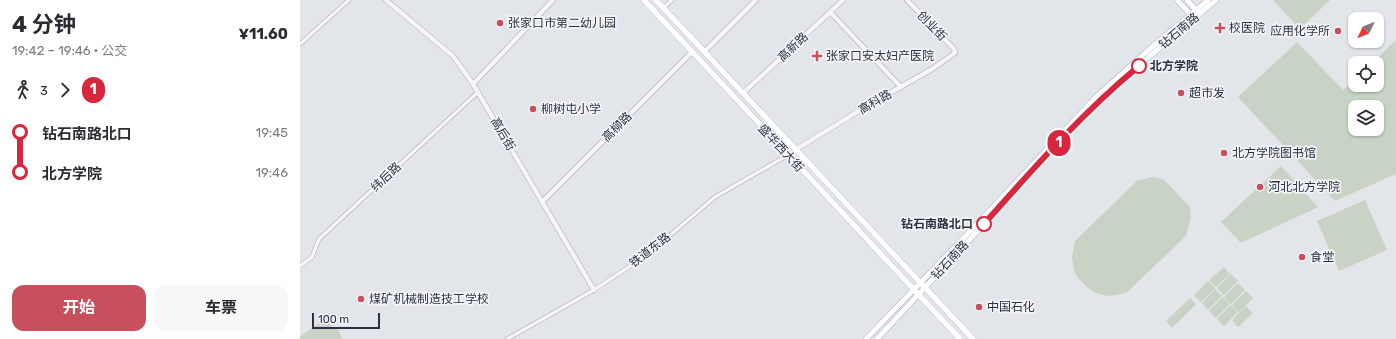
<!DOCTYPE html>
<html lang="zh">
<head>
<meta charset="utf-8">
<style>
	:root { --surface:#fff; --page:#f7f7f7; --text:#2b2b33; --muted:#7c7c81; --accent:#c7505d }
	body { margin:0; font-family:Rubik,"Noto Sans SC",sans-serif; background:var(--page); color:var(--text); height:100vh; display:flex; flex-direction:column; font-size:15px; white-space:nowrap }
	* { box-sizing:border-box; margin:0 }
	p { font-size:13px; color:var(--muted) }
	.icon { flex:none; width:22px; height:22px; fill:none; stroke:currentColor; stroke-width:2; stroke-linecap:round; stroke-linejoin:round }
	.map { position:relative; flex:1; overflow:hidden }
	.sheet { display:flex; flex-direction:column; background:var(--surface); width:300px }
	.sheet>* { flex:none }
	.badge { padding:0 8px; border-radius:13px; font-size:14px; line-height:26px }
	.needle { width:26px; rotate:227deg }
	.controls { position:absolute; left:1048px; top:12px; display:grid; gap:8px }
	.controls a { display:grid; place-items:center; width:36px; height:36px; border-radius:8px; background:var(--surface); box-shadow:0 1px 3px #0004; font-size:20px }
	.scale { position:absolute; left:12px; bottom:10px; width:68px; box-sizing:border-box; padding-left:4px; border:2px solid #2b3241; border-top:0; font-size:11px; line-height:14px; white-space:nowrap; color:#2b3241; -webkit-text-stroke:3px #f2f4f7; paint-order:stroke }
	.map>.badge { position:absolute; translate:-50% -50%; box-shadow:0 0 0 2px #fff }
	.legs { display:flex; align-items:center; gap:6px; height:44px; padding:0 12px; font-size:13px }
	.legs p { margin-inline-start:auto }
	.headline { display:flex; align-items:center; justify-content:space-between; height:68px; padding:0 12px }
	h1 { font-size:22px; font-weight:700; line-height:30px }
	.primary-button { display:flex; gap:8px; margin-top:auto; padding:8px 12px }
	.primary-button a { flex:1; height:46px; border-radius:12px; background:var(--accent); color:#fff; font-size:16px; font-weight:700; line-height:46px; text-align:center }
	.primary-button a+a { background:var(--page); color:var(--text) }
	ul { padding:0 12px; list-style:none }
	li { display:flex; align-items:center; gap:14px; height:40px; font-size:15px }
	li i { display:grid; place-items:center; width:6px; height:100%; margin:0 5px; background:currentColor }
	li i::after { content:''; width:10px; height:10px; margin:-5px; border:3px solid; border-radius:50%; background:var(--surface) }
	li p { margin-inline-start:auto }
	li:first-child i { background:linear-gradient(#0000 50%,currentColor 0) }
	li:last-child i { background:linear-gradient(currentColor 50%,#0000 0) }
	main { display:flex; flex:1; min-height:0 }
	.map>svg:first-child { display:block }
	.green { fill:#c7d3c4; fill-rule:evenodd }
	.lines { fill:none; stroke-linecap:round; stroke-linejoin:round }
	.minor-casing { stroke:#a7acb4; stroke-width:4.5 }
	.tertiary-casing { stroke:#a7acb4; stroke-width:5.5 }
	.secondary-casing { stroke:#a7acb4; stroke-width:6 }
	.primary-casing { stroke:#a2a9b5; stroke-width:6 }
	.minor { stroke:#f5f6f8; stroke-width:3.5 }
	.tertiary { stroke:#f5f6f8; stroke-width:4.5 }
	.secondary { stroke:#fff; stroke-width:5 }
	.primary { stroke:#fff; stroke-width:5.5 }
	.line-1-casing { stroke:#fff; stroke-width:9 }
	.line-1 { stroke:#d7263d; stroke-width:6 }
	.poi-dot { fill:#c7505d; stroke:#f2f4f7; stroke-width:1.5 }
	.stop-1-dot { fill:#fff; stroke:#d7263d; stroke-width:2 }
	.labels { text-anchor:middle; stroke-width:3.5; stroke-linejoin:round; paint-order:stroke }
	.poi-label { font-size:12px; fill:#2b3241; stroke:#f2f4f7; text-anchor:start }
	.street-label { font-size:12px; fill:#2b3241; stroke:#f2f4f7 }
	.stop-label { font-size:12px; font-weight:bold; fill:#2b3241; stroke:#f2f4f7; text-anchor:start }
</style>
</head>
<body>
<main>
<section class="sheet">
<div class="headline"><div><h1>4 分钟</h1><p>19:42 – 19:46 · 公交</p></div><b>¥11.60</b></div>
<div class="legs"><svg class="icon" aria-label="walk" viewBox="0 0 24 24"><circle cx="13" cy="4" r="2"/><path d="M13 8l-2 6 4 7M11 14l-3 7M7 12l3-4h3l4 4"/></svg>3<svg class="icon" aria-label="forward" viewBox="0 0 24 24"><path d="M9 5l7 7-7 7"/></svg><b class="badge" style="background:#d7263d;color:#fff">1</b></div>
<ul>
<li><i style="color:#d7263d"></i><b>钻石南路北口</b><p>19:45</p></li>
<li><i style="color:#d7263d"></i><b>北方学院</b><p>19:46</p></li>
</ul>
<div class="primary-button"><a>开始</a><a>车票</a></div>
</section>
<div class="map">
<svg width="1096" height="339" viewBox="0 0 1096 339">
	<rect width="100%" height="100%" fill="#e2e5ea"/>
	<path class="green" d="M973,0H1030L1000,29Z
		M1096,40V174L1035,201L938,97L997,42L1043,90L1055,79V85H1077V63H1072ZM1055,107H1077V129H1055Z
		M981,166L1018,207L941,243L921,222Z
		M852,177L858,178L864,180L890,207L891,217L886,236L826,293L809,296L799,294L790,290L778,278L774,271L772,257L775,241L837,181Z
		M1065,200L1087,250L1039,271L1017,221Z
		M924,267L930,274L916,287L909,280Z
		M931,274L938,281L924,295L917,288Z
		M908,281L915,288L901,302L894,295Z
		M938,283L945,290L931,304L924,297Z
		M915,289L922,296L908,310L902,303Z
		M946,291L953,298L939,312L932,305Z
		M923,297L930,304L916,318L909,311Z
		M890,298L896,304L872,328L866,321Z
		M931,305L938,312L924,326L917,319Z
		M946,306L953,313L938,327L932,320Z
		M27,317L30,321L27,323L38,329L42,339H0V337Z"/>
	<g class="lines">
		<defs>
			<path id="minor" d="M363,8L372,0
				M0,44L49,0
				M0,266L12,257L19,239L178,92
				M207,339L294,290L348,254L415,197L488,155"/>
			<path id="tertiary" d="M86,0L153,56L173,84L294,290
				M530,12L601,87
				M404,52L456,0
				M173,84L253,0
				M443,93L543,0
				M495,150L562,109L632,69L655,53L654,49L607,0
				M243,201L392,52"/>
			<path id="secondary" d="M877,0L893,17
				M887,0L898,12
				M566,339L678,223L798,95L845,53L908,0
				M577,339L791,109L817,84L916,0"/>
			<path id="primary" d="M344,0L660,339
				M356,0L673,339"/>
		</defs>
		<use href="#minor" class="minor-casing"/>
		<use href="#tertiary" class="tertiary-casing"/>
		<use href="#secondary" class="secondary-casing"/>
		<use href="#primary" class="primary-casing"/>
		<use href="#minor" class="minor"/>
		<use href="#tertiary" class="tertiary"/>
		<use href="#secondary" class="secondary"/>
		<use href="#primary" class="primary"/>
	</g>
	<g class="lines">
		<defs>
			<path id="line-1" d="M684,224C733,169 782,113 839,66"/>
		</defs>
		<use href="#line-1" class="line-1-casing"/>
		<use href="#line-1" class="line-1"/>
	</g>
	<g class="poi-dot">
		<circle cx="200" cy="23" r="4"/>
		<path d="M918 22h4v4h4v4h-4v4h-4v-4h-4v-4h4z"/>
		<circle cx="1038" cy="31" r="4"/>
		<path d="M515 50h4v4h4v4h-4v4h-4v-4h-4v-4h4z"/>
		<circle cx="881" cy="93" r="4"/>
		<circle cx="233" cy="109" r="4"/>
		<circle cx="924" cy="153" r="4"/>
		<circle cx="960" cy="187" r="4"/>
		<circle cx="1002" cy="257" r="4"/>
		<circle cx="61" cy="299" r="4"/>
		<circle cx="679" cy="307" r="4"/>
	</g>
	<g class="stop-1-dot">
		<circle cx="839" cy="66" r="7"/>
		<circle cx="684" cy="224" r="7"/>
	</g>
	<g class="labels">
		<g class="poi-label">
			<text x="208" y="27">张家口市第二幼儿园</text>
			<text x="929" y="32">校医院</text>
			<text x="1030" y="35" text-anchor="end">应用化学所</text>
			<text x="526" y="60">张家口安太妇产医院</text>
			<text x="889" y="97">超市发</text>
			<text x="241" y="113">柳树屯小学</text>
			<text x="932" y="157">北方学院图书馆</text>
			<text x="968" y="191">河北北方学院</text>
			<text x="1010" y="261">食堂</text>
			<text x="69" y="303">煤矿机械制造技工学校</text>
			<text x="687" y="311">中国石化</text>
		</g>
		<g class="street-label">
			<text transform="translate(632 26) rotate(46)" y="4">创业街</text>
			<text transform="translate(879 31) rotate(-40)" y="4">钻石南路</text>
			<text transform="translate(493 47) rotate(-43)" y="4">高新路</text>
			<text transform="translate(575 102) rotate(-30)" y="4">高科路</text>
			<text transform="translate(317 127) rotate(-45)" y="4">高柳路</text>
			<text transform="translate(203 134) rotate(60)" y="4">高后街</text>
			<text transform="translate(481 148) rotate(47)" y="4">盛华西大街</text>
			<text transform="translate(86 177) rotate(-43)" y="4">纬后路</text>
			<text transform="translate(350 250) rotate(-38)" y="4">铁道东路</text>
			<text transform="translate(650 260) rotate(-47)" y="4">钻石南路</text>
		</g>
		<g class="stop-label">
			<text x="850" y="70">北方学院</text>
			<text x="673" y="228" text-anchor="end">钻石南路北口</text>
		</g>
	</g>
</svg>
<div class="controls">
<a><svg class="needle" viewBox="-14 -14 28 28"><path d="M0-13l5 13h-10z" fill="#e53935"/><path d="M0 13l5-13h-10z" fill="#7c7c81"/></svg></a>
<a><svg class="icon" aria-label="locate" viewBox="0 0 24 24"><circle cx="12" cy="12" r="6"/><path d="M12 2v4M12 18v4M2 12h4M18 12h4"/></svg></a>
<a><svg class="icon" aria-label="layers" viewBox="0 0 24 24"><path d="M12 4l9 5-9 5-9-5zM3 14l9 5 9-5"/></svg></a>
</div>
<div class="scale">100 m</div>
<b class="badge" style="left:759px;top:143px;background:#d7263d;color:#fff">1</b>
</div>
</main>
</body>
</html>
